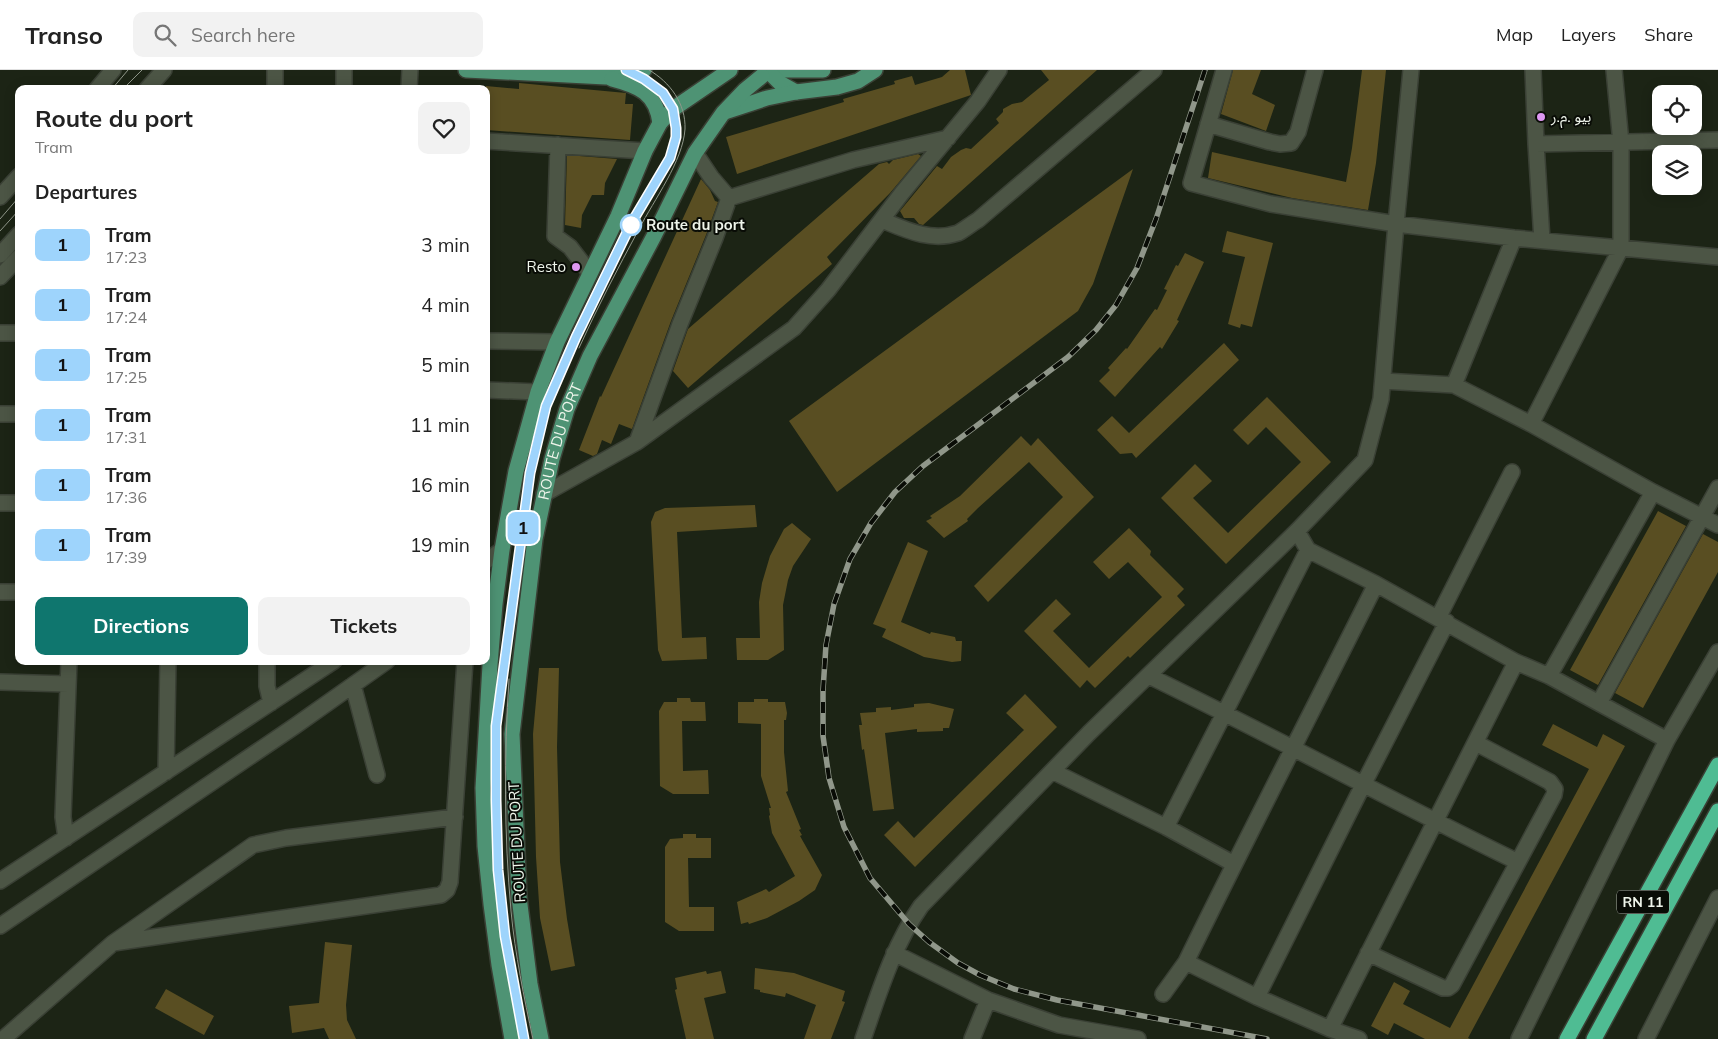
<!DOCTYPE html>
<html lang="en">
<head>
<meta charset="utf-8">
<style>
	:root { --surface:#fff; --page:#f2f2f2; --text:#222; --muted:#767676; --line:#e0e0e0; --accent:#0f766e }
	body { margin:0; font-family:Mulish,"Noto Sans Arabic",sans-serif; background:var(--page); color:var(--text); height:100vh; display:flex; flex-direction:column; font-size:19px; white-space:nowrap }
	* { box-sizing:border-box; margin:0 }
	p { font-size:16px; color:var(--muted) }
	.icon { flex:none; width:28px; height:28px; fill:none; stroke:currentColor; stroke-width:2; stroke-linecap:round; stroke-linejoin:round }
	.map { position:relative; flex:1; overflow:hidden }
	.panel { position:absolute; left:15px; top:15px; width:475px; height:580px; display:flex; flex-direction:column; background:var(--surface); border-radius:10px; box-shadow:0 2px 12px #0003 }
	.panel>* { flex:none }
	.badge { padding:0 10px; border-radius:8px; font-size:18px; line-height:32px }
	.buttons { position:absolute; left:1652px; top:15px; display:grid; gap:10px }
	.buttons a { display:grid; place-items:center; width:50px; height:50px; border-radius:10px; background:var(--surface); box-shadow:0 2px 12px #0003; font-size:25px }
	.map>.badge { position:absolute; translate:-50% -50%; box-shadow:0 0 0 2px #fff }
	h2 { padding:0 20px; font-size:19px; line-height:45px }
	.round { display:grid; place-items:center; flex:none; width:52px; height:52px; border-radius:10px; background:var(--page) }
	.head { display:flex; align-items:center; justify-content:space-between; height:85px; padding:0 20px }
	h1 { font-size:24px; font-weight:700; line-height:38px }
	.primary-button { display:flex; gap:10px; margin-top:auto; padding:10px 20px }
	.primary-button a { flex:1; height:58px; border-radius:10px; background:var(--accent); color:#fff; font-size:20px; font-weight:700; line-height:58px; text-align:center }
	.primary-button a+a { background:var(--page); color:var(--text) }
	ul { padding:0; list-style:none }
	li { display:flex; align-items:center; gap:15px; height:60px; padding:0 20px }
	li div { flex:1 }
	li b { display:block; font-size:19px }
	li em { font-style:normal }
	li .badge { min-width:55px; font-weight:700; text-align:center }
	header { display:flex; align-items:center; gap:30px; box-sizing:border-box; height:70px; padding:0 25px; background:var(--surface); border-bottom:1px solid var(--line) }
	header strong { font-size:24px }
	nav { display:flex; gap:28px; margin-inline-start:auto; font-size:18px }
	.search { width:350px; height:45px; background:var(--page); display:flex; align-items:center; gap:12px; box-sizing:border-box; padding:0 18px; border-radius:10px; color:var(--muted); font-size:19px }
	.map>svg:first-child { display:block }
	.building { fill:#594e22 }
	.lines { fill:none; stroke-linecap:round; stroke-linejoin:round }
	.minor-casing { stroke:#3a4035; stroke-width:18 }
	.major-casing { stroke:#3a4035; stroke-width:18 }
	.highway-casing { stroke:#3a4035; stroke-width:18 }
	.minor { stroke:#4c5545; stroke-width:15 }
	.major { stroke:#4e9374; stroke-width:15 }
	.highway { stroke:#4fbc93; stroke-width:15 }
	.tram { stroke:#90978a; stroke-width:1 }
	.rail-casing { stroke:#90978a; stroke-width:5.5 }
	.rail { stroke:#090c06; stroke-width:4; stroke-dasharray:11; stroke-linecap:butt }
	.line-casing { stroke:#fff; stroke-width:11 }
	.line { stroke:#9ed4fc; stroke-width:8 }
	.poi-dot { fill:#de98f2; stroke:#090c06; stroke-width:2 }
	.stop-dot { fill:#fff; stroke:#9ed4fc; stroke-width:2.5 }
	.labels { text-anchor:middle; stroke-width:4; stroke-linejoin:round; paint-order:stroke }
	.shield { fill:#090c06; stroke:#aaafa6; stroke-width:1 }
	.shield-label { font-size:14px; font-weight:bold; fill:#eff5eb }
	.poi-label { font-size:15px; fill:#eff5eb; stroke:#090c06; text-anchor:start }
	.stop-label { font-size:15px; font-weight:bold; fill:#eff5eb; stroke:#090c06; text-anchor:start }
	.street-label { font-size:15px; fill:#eff5eb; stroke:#090c06 }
</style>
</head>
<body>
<header>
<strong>Transo</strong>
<div class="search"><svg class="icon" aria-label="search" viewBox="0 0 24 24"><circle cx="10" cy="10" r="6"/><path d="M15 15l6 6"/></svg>Search here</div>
<nav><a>Map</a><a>Layers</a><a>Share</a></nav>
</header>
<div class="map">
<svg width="1718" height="969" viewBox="0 0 1718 969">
	<rect width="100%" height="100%" fill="#1c2415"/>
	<path class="building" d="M950,0H965L971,25L737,104L726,67L844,32L843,29L895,14L894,11L912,6L915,15L942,7Z
		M1041,0H1097L923,155L919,154L914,148H904L900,141L937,96L942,99L951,87L961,80L966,78L971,79L999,53L996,49L1003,42V39L1012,34L1022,32L1049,10Z
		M1233,0H1261L1252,24L1275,35L1266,61L1221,44Z
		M1362,0H1386L1376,93L1368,140L1292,128L1208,108L1212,82L1346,112L1352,78Z
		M519,13L626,23L625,34H633L630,70L486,60V16L519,19Z
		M918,84L921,86L890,123L827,187L832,194L688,318L673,301L688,259L879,94L887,92L889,94L893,90Z
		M567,85L617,89L605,113L604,125H592L582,145L581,158L565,155Z
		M1133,99L1093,214L1078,241L837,422L789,351Z
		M701,109L710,120L715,131L718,132L706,165L671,251L632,359L619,354L611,374L602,370L597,384L593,386L579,380L600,326L601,327Z
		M1227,161L1273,173L1252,257L1241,254L1240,258L1228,254L1245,187L1222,182Z
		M1185,183L1204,192L1177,250L1179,251L1162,279L1160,277L1115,327L1099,311L1110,300L1108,298L1126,278L1127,279L1155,239L1157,240L1167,220L1164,219L1176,195L1178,196Z
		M1224,273L1239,290L1136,388L1132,383L1120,384L1097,360L1112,346L1129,363Z
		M1267,327L1331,392L1226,494L1161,428L1195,394L1212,411L1193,428L1228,463L1301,392L1266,357L1248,375L1233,360Z
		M1021,366L1031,376L1038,368L1094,427L988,532L974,516L1063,427L1029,392L978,438L967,449L968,451L944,468L926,451L932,448L930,446L960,426Z
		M755,435L757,457L677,462L682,568L706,567L707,589L662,591L658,580L651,452L655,442L665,438Z
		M1658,441L1686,456L1598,615L1570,600Z
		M792,453L811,469L793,496L788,510L783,535L784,580L768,590H737L736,568H760L759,532L762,513L770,486L784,459Z
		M1129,458L1151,481L1150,485L1184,519L1177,526L1185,535L1130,588L1128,586L1095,618L1087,610L1080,618L1024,561L1056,529L1071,544L1053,561L1089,598L1162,527L1128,492L1109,509L1093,492Z
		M1703,464L1718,472V502L1643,638L1615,623Z
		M908,472L928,481L901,552L930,564L931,562L955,567L956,571H962L961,591L952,592L924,587L882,567L886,559L873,554Z
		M539,598H559L557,677L560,792L567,849L575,896L551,901L540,848L536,787L533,664Z
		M1025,624L1057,657L915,797L884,765L898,751L914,768L1024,660L1006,643Z
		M677,628H690L691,632H705L706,651H682L683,701L708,700L709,724H673L660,716L659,641L664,632H677Z
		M754,629H768V632H785L787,643L786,650H784V682L788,721L786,722L801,759L799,760L802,765L800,766L822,805L815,820L799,831L767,848L749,854L748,852L741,854L737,832L766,819L769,822L795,806L772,763L769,746L770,745L769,738H771L761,706V654L738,653V632H754Z
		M929,633L954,639L949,658H943V661L917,662V659L885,663L894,739L873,741L864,679L862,680L859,655H862L860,643L876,642V638L891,637V640L914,637V634Z
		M1553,654L1597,677L1603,664L1625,676L1468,968L1470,969H1425L1394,953L1388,965L1371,956L1394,912L1410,921L1403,934L1450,958L1589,699L1542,675Z
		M683,764H696V768H711V788H688L689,837H714V861H679L665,852V777L670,769L683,768Z
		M325,872L352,875L346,935L347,950L356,969H329L324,958L292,963L289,936L319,933Z
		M755,898L794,903L845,921L842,931L845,932L831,969H804L816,935L786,923L785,927L760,922V920L754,919Z
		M706,901L707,904L721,901L726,923L704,928L714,969H686L675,920L677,919L675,908Z
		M166,919L214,946L204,965L155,938Z"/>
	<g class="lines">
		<defs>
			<path id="minor" d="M1224,0L1191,113L1271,134L1396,154L1514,168L1718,187
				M1533,0L1536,74L1542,170
				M97,19L113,0
				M147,19L164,0
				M275,19V0
				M344,19V0
				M409,19L410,0
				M1208,54L1270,72L1280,74L1291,73L1298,62L1315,0
				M486,71L645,81
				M1536,74L1718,70
				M558,75L555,166L570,177L590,203
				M695,83L711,107L729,128
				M0,127L19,106
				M729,128L853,90L948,68
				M882,150C906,160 931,172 958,163C964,160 971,154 978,150L1154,0
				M0,185L19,164
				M0,207L19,187
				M0,263H19
				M486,271L557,272
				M1383,311L1454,315L1531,354L1653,422L1718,455
				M1454,315L1514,168
				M486,320L538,322
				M0,344H19
				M1531,354L1621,178V73L1614,0
				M637,372L680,254L715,168L729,128
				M544,424L637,372L794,258L828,220L902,123L978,31L999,0
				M0,433H19
				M1297,461L1308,480L1376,514L1516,592L1549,606L1667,670
				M486,491L502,480
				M0,522H19
				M1438,548L1512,402
				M267,591V616L271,633
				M1149,606C1273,666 1394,732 1518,792
				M1549,606L1653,422
				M0,612L68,614
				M353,615L377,705
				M1599,633L1718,418
				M1052,701L1166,757L1234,794
				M166,702L168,591
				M1166,757L1308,480
				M66,768L63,747L69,591
				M0,811L334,591
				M0,856L295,656L387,591
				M113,873L441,825L447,820L450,812L465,591
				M894,883L988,930L1059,955L1138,969
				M1368,883L1443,918H1448L1452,915L1554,725L1555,719L1550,712L1476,673
				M1186,892C1248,765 1313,640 1376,514
				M1163,924L1186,892L1257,927L1330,959L1359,969
				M1257,927L1363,715L1447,552
				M1330,959L1516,592
				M3,969L113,873L253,775L286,768L455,747
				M863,969C879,923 893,876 921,836L1089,663L1297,461L1365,390L1381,329L1396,154L1411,0
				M972,969L988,930
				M1519,969L1667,670L1718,582
				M1646,969L1718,828"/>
			<g id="major">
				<path d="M466,0L606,7H620L644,0"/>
				<path d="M782,0H823"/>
				<path d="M772,5L780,13L796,22"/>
				<path d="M612,9C639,16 656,23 660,53"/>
				<path d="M725,42L767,28L796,22L837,17L858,11L875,0"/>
				<path d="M512,969L499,895L491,834L485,776L483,718L490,595L495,534L502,480L516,401L538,322L557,272L618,146L645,81L660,53L673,39L730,0"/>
				<path id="s1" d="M541,969L530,914L519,827L512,664L535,469L552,389L567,339L590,286L654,166L695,83L723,43L745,20L762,6"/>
			</g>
			<path id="highway" d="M1567,969L1718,695
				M1594,969L1718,741"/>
		</defs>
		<use href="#minor" class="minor-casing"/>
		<use href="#major" class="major-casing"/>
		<use href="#highway" class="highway-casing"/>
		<use href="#minor" class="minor"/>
		<use href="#major" class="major"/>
		<use href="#highway" class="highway"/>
		<path class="tram" d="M112,19L128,0
			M123,19L142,0
			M0,149L19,127
			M0,161L19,140
			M579,278C597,238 618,198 639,159C654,130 683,91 685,59C686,34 670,12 649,0
			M509,609C504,686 504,764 511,841C515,884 524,927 533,969
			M524,969L505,866L498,799L496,656L530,403L546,335L575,267L632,152L670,88L676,67L677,58L673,39L663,23L644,9L626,0"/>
		<defs>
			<path id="rail" d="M1205,0L1156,149L1137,198L1116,235L1096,260L1068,287L923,396L895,422L871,453L850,489L834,534L826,575L823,620V666L829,708L844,757L870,808L909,854L929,872L958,893L980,905L1014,919L1057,930L1267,969"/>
		</defs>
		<use href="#rail" class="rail-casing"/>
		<use href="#rail" class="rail"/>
	</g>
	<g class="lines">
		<defs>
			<path id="line" d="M524,969L505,866L498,800L496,730V656L530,403L546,336L576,267L632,152L670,88L676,67V58L673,39L663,23L644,9L626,0"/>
		</defs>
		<use href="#line" class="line-casing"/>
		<use href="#line" class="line"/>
	</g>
	<g class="poi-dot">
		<circle cx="1541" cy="47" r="5"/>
		<circle cx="576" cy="197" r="5"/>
	</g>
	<circle class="stop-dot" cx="631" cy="155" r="10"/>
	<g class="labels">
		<rect class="shield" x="1617" y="820.5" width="52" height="23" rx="4"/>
		<g class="shield-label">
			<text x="1643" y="837">RN 11</text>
		</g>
		<g class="poi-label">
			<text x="1551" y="52">بيو .م.ر</text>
			<text x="566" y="202" text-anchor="end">Resto</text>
		</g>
		<g class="stop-label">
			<text x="646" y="160">Route du port</text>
		</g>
		<g class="street-label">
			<text dy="5" stroke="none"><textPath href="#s1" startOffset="604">ROUTE DU PORT</textPath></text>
			<text transform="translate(517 772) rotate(-93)" y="5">ROUTE DU PORT</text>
		</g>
	</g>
</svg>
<div class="buttons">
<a><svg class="icon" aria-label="locate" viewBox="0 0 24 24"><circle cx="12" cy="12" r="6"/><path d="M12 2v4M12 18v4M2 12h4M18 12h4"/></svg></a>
<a><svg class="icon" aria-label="layers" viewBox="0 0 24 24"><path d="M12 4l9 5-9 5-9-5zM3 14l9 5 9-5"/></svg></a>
</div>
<b class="badge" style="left:523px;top:458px;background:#9ed4fc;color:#111">1</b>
<section class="panel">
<div class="head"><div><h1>Route du port</h1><p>Tram</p></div><a class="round"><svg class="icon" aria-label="heart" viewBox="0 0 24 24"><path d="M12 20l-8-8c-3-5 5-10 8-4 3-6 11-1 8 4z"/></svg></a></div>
<h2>Departures</h2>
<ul>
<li><span class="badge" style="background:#9ed4fc;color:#111">1</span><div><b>Tram</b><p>17:23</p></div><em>3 min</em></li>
<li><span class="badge" style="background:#9ed4fc;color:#111">1</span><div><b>Tram</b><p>17:24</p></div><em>4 min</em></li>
<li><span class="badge" style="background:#9ed4fc;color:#111">1</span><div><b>Tram</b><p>17:25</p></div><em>5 min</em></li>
<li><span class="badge" style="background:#9ed4fc;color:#111">1</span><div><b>Tram</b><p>17:31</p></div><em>11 min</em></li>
<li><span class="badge" style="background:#9ed4fc;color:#111">1</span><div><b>Tram</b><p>17:36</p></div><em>16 min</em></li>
<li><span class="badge" style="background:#9ed4fc;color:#111">1</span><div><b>Tram</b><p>17:39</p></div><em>19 min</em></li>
</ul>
<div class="primary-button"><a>Directions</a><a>Tickets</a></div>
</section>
</div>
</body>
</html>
